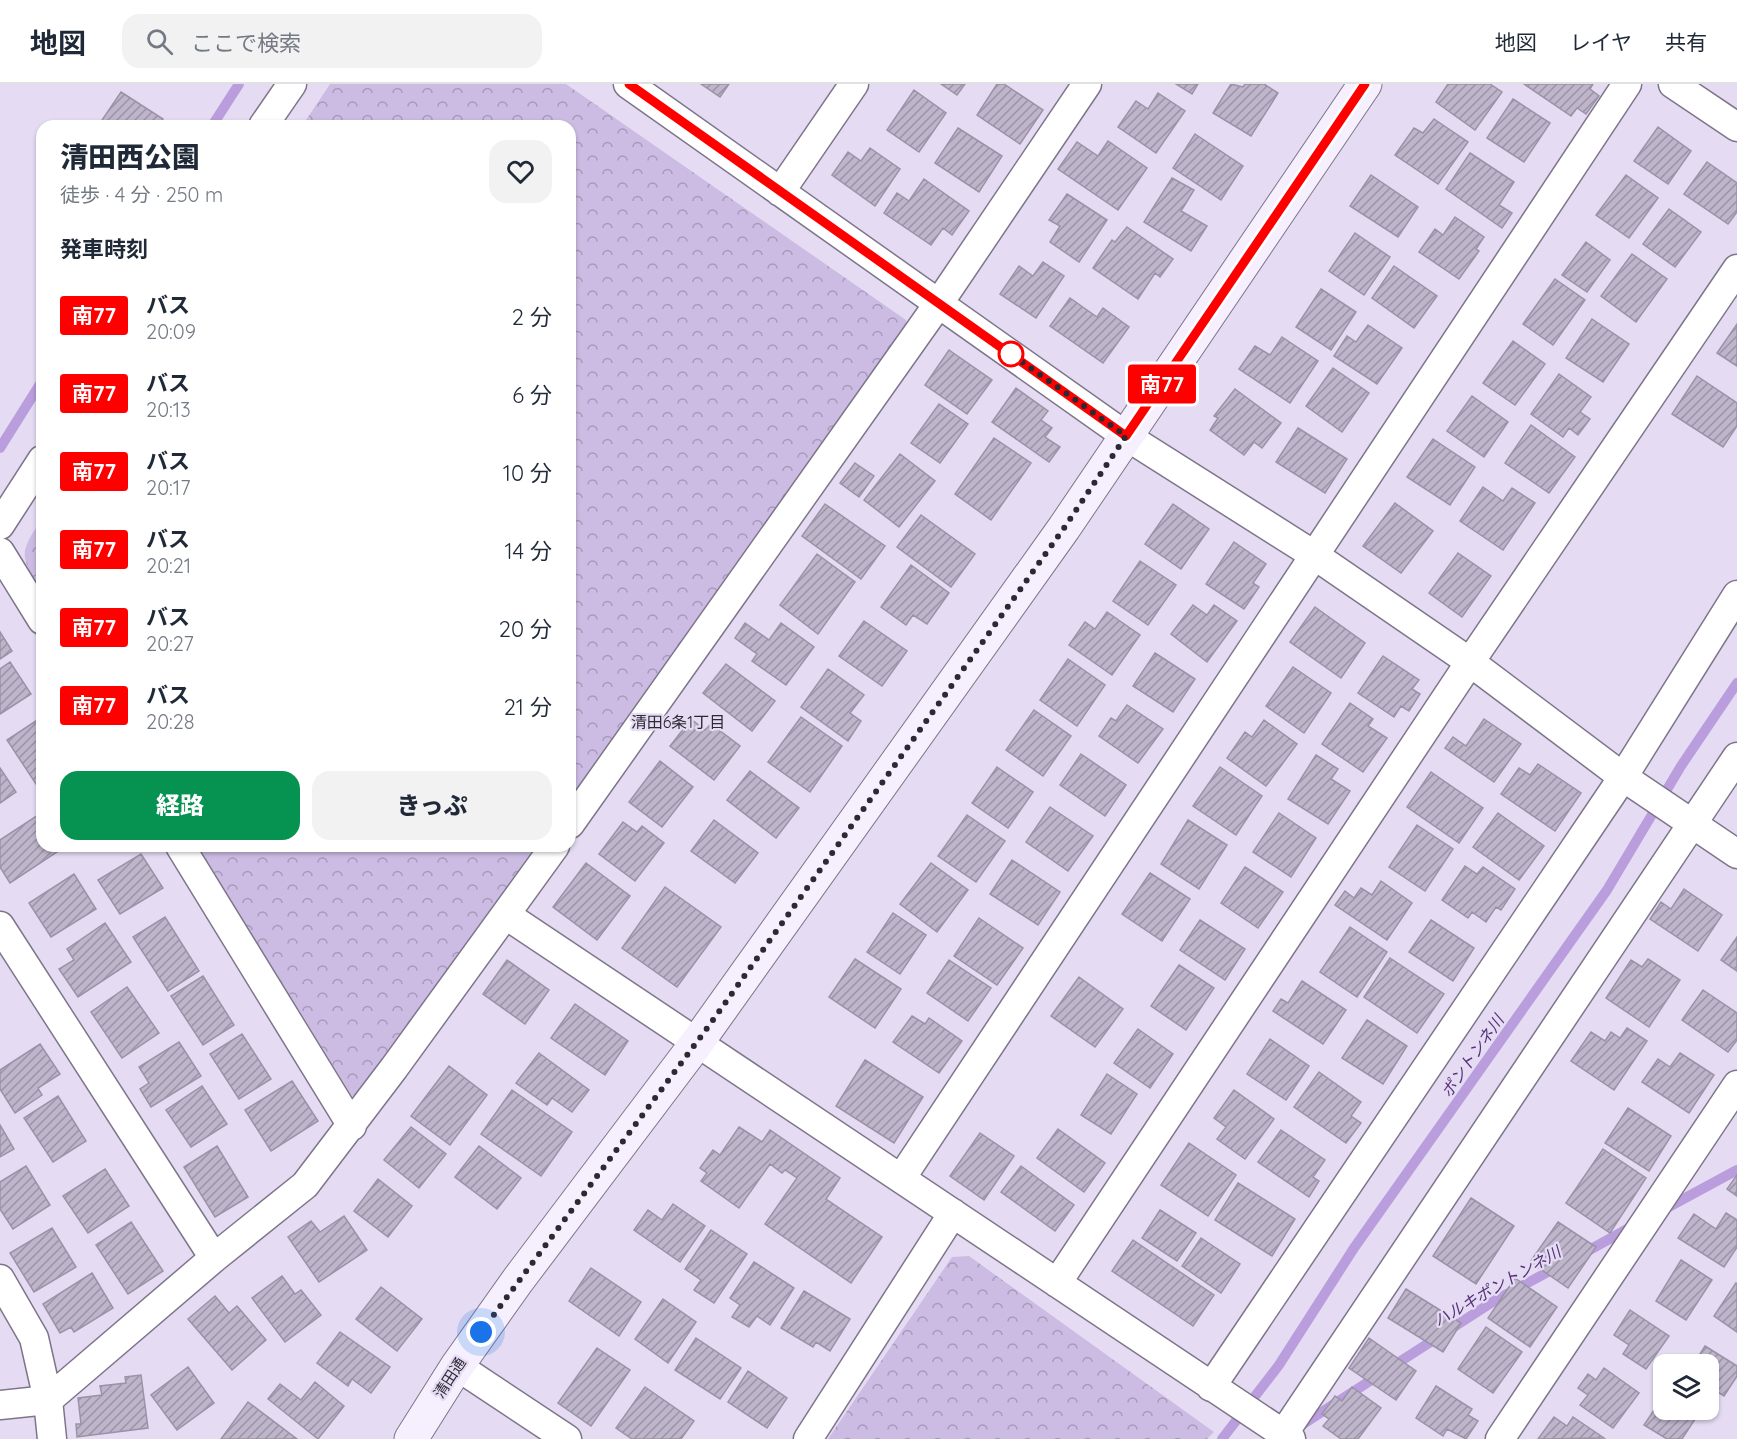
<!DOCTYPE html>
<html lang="ja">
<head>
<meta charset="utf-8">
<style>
	:root { --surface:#fff; --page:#f2f2f3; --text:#1f2937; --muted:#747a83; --line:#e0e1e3; --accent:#069251 }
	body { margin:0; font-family:Quicksand,"Noto Sans JP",sans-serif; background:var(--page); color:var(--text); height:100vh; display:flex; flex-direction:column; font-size:22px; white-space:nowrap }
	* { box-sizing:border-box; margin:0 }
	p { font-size:20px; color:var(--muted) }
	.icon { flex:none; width:33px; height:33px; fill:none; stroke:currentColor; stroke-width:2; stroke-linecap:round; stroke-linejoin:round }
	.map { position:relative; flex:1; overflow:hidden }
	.drawer { position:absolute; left:36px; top:36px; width:540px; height:732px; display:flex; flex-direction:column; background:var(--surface); border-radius:18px; box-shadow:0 2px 4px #0004 }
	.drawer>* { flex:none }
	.badge { padding:0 12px; border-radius:4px; font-size:21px; line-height:39px }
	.buttons { position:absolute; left:1653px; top:1270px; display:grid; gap:12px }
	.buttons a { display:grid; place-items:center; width:66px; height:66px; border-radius:12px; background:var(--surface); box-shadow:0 2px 4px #0004; font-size:30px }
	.you { position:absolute; width:30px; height:30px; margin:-15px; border:4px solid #fff; border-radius:50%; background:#1a73e8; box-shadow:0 0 0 9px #1a73e833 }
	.map>.badge { position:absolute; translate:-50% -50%; box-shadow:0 0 0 3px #fff }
	h2 { padding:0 24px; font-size:22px; line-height:54px }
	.round { display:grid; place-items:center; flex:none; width:63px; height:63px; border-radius:18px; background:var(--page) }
	.summary { display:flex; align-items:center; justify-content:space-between; height:102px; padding:0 24px }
	h1 { font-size:28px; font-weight:800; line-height:45px }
	.cta { display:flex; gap:12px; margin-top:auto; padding:12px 24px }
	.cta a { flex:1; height:69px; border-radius:18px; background:var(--accent); color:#fff; font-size:24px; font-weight:800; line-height:69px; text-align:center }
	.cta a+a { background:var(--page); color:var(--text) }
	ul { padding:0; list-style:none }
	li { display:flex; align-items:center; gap:18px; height:78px; padding:0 24px }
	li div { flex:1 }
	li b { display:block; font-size:22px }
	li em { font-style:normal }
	li .badge { min-width:66px; font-weight:700; text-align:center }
	header { display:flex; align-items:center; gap:36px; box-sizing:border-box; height:84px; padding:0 30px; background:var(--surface); border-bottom:2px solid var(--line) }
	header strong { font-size:28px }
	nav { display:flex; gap:33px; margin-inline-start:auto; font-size:21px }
	.search { width:420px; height:54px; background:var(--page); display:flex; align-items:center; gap:15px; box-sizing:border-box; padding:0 21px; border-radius:18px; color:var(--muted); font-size:22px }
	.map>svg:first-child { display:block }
	.park { fill:url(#park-crowns) }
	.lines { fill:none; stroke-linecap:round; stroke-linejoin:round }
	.stream { stroke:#b99ddc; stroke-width:10 }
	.building { fill:url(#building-hatch); stroke:#9b92a8; stroke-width:1.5 }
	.street-casing { stroke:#7e758a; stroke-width:31 }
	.secondary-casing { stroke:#7e758a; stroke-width:35 }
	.street { stroke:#fff; stroke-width:28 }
	.secondary { stroke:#f6f0fe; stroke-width:33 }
	.line-casing { stroke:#fff; stroke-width:14 }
	.line { stroke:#f00; stroke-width:9 }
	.walk { stroke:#2d2932; stroke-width:6; stroke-dasharray:0 10.8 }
	.stop-dot { fill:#fff; stroke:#f00; stroke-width:3 }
	.labels { text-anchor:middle; stroke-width:4.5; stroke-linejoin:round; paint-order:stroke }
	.street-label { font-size:15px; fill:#2d2932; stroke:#e5dcf3 }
	.neighbourhood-label { font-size:16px; fill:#2d2932; stroke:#e5dcf3 }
	.water-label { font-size:16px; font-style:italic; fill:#56317b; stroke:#e5dcf3 }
</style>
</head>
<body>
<header>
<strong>地図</strong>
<div class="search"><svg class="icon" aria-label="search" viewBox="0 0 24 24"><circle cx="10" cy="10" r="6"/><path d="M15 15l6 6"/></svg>ここで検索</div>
<nav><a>地図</a><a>レイヤ</a><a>共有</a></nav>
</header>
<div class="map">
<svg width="1737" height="1355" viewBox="0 0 1737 1355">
	<defs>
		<pattern id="park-crowns" width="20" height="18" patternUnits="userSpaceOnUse" patternTransform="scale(1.5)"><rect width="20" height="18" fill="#ccbce3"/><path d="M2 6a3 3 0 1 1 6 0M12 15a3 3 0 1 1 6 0" fill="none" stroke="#a699b9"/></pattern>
		<pattern id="building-hatch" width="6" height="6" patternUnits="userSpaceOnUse" patternTransform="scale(1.5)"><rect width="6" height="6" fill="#beb5cb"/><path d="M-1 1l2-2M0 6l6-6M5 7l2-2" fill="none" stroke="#9b93a5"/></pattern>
	</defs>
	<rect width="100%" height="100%" fill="#e5dcf3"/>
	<path class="park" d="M330,0H566L906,236L909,250L570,725V42H302Z
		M42,435V508C20,472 18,470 42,435Z
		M198,762H544L371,1005L352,1012Z
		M969,1172L1214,1348L1207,1355H828L952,1173Z"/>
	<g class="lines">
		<path class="stream" d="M212,42L239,0
			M0,364L42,297
			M1663,1126L1737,1086
			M1584,1169L1631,1143
			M1300,1342L1494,1217L1557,1183
			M1222,1355L1279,1281L1354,1164L1607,806L1681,682L1737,599"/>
	</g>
	<path class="building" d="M701,0H729L720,13Z
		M941,0H965L957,11Z
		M997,0H1004L1043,26L1020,60L977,31Z
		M1176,0H1198L1192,10Z
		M1231,0L1243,3L1245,0H1264L1278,9L1251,52L1213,29Z
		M1448,0H1490L1502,8L1475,46L1436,18Z
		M1524,0H1593L1590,5L1599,12L1586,30L1577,24L1571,32Z
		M914,6L946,29L919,68L887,46Z
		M121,8L163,35L158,42H98Z
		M1158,9L1185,27L1156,69L1118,43L1136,17L1148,25Z
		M1513,15L1550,39L1524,78L1487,54Z
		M1434,35L1468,58L1438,100L1395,71L1414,44L1423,49Z
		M1658,43L1691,67L1668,100L1634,77Z
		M958,44L1002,72L979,108L935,79Z
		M1195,50L1243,82L1221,116L1173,84Z
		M1108,57L1147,84L1118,126L1058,85L1077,58L1098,72Z
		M870,64L900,85L875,122L832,91L848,68L861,77Z
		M1470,69L1514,98L1499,121L1512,129L1502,144L1446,105Z
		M1707,78L1737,99V128L1728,140L1684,110Z
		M1371,91L1418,123L1398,153L1350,122Z
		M1626,91L1658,114L1629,154L1596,131Z
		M1172,94L1194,106L1181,127L1207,142L1191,167L1144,138Z
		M924,95L969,127L952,151L943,144L931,161L884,129L897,109L909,117Z
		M1067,110L1107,136L1079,178L1050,158L1060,142L1049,136Z
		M1669,125L1701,148L1675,183L1643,160Z
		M1455,133L1484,153L1476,165L1479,167L1459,195L1419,168L1435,145L1443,151Z
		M1127,143L1173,175L1160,193L1155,189L1138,215L1093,184L1112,156L1115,158Z
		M1355,149L1390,173L1364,211L1329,187Z
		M1586,158L1610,176L1587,208L1562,191Z
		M1632,170L1667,195L1636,238L1601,212Z
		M1043,178L1064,192L1036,234L1000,210L1019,182L1033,192Z
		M1394,182L1437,212L1414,244L1372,214Z
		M1555,195L1585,216L1553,261L1523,240Z
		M1321,205L1356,228L1331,266L1296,243Z
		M1070,214L1097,233L1103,224L1129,243L1103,279L1050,242Z
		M1592,235L1629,260L1603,298L1566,274Z
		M1737,240V282L1717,269Z
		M1368,241L1402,264L1377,300L1334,272L1347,252L1356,258Z
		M1282,253L1318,277L1290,319L1239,285L1255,262L1270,271Z
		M1513,257L1545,280L1515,321L1483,299Z
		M949,266L992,296L967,330L925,301Z
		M1333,284L1369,309L1342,348L1306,322Z
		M1559,290L1591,313L1580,328L1590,335L1578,351L1569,344L1563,353L1531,330Z
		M1697,292L1737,319V342L1723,363L1672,330Z
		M1016,304L1048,327L1041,336L1052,344L1045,353L1060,363L1049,378L992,338Z
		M1235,305L1281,339L1262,364L1254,358L1244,371L1210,346L1218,334L1214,332Z
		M1472,312L1508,338L1484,373L1447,347Z
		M939,320L968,340L940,379L911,359Z
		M1531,341L1575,373L1549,409L1505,379Z
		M1298,344L1347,375L1325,409L1276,378Z
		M994,354L1031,379L991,436L955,410Z
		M1433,355L1475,383L1450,421L1407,393Z
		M900,370L935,397L899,443L864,416Z
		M855,379L874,392L859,413L840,399Z
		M1483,403L1503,417L1512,404L1535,419L1503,466L1460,437Z
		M1395,419L1433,447L1401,489L1363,462Z
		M825,420L885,462L861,495L802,452Z
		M1173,420L1209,445L1181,485L1145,460Z
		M921,431L975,470L951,503L897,463Z
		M1234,458L1266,480L1253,499L1259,503L1244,525L1206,500Z
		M1458,469L1491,492L1462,533L1429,509Z
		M817,470L855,498L818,550L780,521Z
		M1140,477L1176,501L1148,541L1113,517Z
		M911,481L949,509L927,540L913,531L906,541L881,523Z
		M1193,521L1207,531L1214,521L1237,537L1207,578L1171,550Z
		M1315,523L1365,559L1341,594L1290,558Z
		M1107,528L1140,551L1112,591L1069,561L1085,538L1095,545Z
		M864,537L907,567L882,602L839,572Z
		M745,539L769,556L781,539L814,563L786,601L752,577L757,570L735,554Z
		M0,548L12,567L0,575Z
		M1155,569L1195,595L1173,628L1133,602Z
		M1383,572L1419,596L1412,605L1420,610L1409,627L1401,622L1394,633L1358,609Z
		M1068,575L1105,601L1077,642L1040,616Z
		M10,578L31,610L0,630V585Z
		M726,580L775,617L752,647L703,609Z
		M1293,583L1331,609L1304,649L1266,622Z
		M828,585L864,611L850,629L861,637L848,657L801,623Z
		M1350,619L1373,635L1368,642L1387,654L1363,688L1322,660Z
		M1127,621L1163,645L1138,679L1099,652L1111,634L1116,637Z
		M1034,626L1071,652L1043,692L1006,666Z
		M42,633V696L36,700L7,656Z
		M801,633L842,662L810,708L768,678Z
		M691,635L705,646L711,640L740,662L714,696L670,662Z
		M1484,635L1521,660L1494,698L1445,664L1453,653L1466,662Z
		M1264,636L1297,660L1266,702L1227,674L1245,648L1252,653Z
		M1081,670L1126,701L1105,732L1060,701Z
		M1316,671L1338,685L1331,695L1350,707L1328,740L1288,715Z
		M660,677L693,703L662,743L629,718Z
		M1538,680L1581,709L1555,747L1501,710L1519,684L1530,691Z
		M997,683L1033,708L1008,744L972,719Z
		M1220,683L1262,712L1236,751L1193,722Z
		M0,684L16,708L0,719Z
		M750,687L799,724L776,754L727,716Z
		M1431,688L1483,724L1459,759L1407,723Z
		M1050,723L1093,752L1068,787L1026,758Z
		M1279,729L1316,754L1291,793L1253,768Z
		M1498,729L1544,762L1519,796L1473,763Z
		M38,731L42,738V762H58L60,766L10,799L0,783V756Z
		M967,731L1005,757L976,798L938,772Z
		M714,736L758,769L735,799L691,767Z
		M1188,736L1227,761L1199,805L1161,780Z
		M623,738L637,748L642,742L664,759L635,797L599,770Z
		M1417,741L1453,765L1425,807L1389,783Z
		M141,770L163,804L120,830L98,796Z
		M1012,776L1060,808L1038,841L990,810Z
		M586,779L630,812L597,856L553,823Z
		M931,779L968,806L937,848L900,820Z
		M1465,782L1477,790L1483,783L1515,805L1501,826L1496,823L1486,838L1472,828L1468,834L1442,816Z
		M1245,783L1283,808L1258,844L1221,819Z
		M1150,789L1190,815L1162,857L1122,830Z
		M74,790L96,825L51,853L29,819Z
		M1381,797L1412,819L1387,856L1335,821L1345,807L1354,814L1361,804L1372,811Z
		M665,803L721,843L677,903L622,864Z
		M1684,805L1722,831L1698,867L1650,835L1661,818L1671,825Z
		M893,829L926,851L900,890L867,868Z
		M165,833L199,887L168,907L133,853Z
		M979,834L1023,864L997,901L954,872Z
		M1200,836L1245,865L1225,896L1180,866Z
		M1431,836L1474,864L1453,897L1409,868Z
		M105,839L131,878L78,913L59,885L74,876L67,865Z
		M1350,843L1387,868L1357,913L1320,888Z
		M1737,853V887L1721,876Z
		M1390,874L1444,910L1417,949L1364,913Z
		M855,875L901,905L875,944L829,913Z
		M1648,875L1680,896L1649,943L1606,914L1631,876L1642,883Z
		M507,876L549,906L525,940L483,910Z
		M949,876L991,904L968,937L927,909Z
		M1179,881L1214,904L1186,946L1151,922Z
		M203,892L234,941L203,961L171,912Z
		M1079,893L1123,925L1095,963L1051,932Z
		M1302,897L1346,926L1323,960L1273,927L1281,915L1288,919Z
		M127,903L159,949L122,974L91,928Z
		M1703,906L1737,929V956L1728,968L1682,936Z
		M575,920L628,957L605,991L551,954Z
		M912,932L925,940L929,934L962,957L939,989L893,958Z
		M1367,936L1407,962L1383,1000L1342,974Z
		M1627,944L1647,957L1614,1006L1571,977L1591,948L1605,957L1611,948L1620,954Z
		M1138,945L1173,970L1150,1004L1114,979Z
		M242,950L271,995L239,1015L210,970Z
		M1270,955L1309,982L1286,1016L1247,990Z
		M179,958L201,992L151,1023L140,1005L149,999L139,983Z
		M40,960L60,990L38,1004L42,1011L15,1029L0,1005V986Z
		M539,969L589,1006L572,1028L552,1014L547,1021L516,999Z
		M1680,969L1714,991L1689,1029L1642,998L1658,975L1670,983Z
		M865,976L923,1013L894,1059L836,1022Z
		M449,982L487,1011L450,1061L411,1032Z
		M1319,988L1361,1018L1351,1032L1361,1039L1346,1059L1294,1023Z
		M1107,990L1137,1010L1111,1050L1081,1031Z
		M292,997L318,1037L271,1067L245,1026Z
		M202,1002L227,1040L191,1063L166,1026Z
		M512,1006L572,1048L541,1092L481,1050Z
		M1234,1006L1274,1035L1245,1075L1217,1055L1226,1043L1214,1034Z
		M58,1012L86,1057L53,1078L24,1034Z
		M1628,1024L1671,1052L1649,1087L1605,1059Z
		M0,1041L14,1065L0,1073Z
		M411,1043L446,1070L419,1104L384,1076Z
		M739,1043L762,1058L770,1046L840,1094L826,1115L882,1153L851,1199L765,1140L797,1094L785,1086L782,1089L770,1080L739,1124L701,1097L707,1089L700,1084L713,1066L720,1071Z
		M1058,1045L1105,1079L1084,1108L1037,1074Z
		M1281,1046L1325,1076L1313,1093L1319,1097L1309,1113L1258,1078Z
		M980,1049L1014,1072L984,1116L950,1092Z
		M1189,1059L1236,1091L1208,1132L1161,1101Z
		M217,1062L248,1113L215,1133L184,1083Z
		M479,1062L521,1094L497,1125L455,1093Z
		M1603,1065L1646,1094L1610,1149L1566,1119Z
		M26,1082L50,1121L13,1145L0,1125V1098Z
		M1021,1082L1074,1121L1055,1147L1001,1108Z
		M105,1085L129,1122L88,1149L63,1112Z
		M1737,1091V1112L1727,1105Z
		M378,1095L412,1122L388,1153L354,1127Z
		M1238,1099L1295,1135L1272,1172L1215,1136Z
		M1471,1114L1514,1142L1476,1200L1433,1172Z
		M673,1120L705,1142L680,1178L634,1146L648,1126L662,1136Z
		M1160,1126L1196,1149L1177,1177L1142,1154Z
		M1726,1129L1737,1136V1163L1724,1183L1678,1154L1694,1130L1716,1145Z
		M344,1132L367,1166L319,1198L288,1153L311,1137L320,1148Z
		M131,1138L163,1187L128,1210L96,1161Z
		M1558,1138L1596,1163L1568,1204L1530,1178Z
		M52,1144L76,1183L34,1208L10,1169Z
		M711,1146L747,1170L714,1219L694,1206L701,1196L685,1185Z
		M1201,1154L1240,1180L1221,1209L1182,1182Z
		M1133,1156L1214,1211L1193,1242L1112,1187Z
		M1681,1176L1712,1196L1686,1236L1656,1217Z
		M754,1178L794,1204L770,1241L757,1232L749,1243L732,1233L740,1221L730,1214Z
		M591,1184L641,1218L619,1252L569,1217Z
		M92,1189L113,1224L74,1248L71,1243L60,1249L43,1220Z
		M282,1192L295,1210L301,1206L321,1231L285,1258L252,1214Z
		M1515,1194L1557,1223L1530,1263L1488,1234Z
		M1736,1199L1737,1200V1248L1714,1232Z
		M381,1203L422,1235L397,1267L356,1235Z
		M1406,1205L1461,1239L1443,1268L1388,1234Z
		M804,1207L850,1235L830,1267L816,1258L813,1263L781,1244Z
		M215,1212L229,1229L237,1222L266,1256L232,1286L188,1235Z
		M663,1215L696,1238L668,1279L635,1255Z
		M1630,1226L1669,1252L1646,1285L1623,1270L1629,1261L1614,1251Z
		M1486,1243L1522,1268L1493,1309L1458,1285Z
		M340,1248L390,1283L371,1309L352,1295L348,1302L317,1279Z
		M696,1254L741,1284L720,1315L675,1286Z
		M1369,1254L1416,1287L1396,1316L1349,1284Z
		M1705,1262L1737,1282V1292L1724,1312L1708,1302V1281H1693Z
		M597,1264L630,1286L591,1342L558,1319Z
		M188,1283L214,1319L177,1346L151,1311Z
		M1604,1284L1639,1309L1613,1344L1580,1321L1588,1311L1578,1304L1588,1290L1596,1296Z
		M748,1287L787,1314L767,1344L728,1318Z
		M141,1291L148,1344L77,1353L76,1340H81L78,1314L102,1311L100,1302L126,1299L125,1293Z
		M315,1298L344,1322L318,1355L268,1315L280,1300L301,1316Z
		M1436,1302L1472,1325L1468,1331L1478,1337L1466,1355L1447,1345L1443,1352L1416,1334Z
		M645,1303L694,1337L681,1355H632L616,1344Z
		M1352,1303L1381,1324L1358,1355H1341L1323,1342L1329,1335L1322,1330L1335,1312L1342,1317Z
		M1664,1311V1326H1701L1682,1355H1667L1644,1341Z
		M248,1318L297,1355H221Z
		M1554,1333L1567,1342L1573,1333L1604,1354L1538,1355Z"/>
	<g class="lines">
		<defs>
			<path id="street" d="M628,0L1126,352L1314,471L1470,578L1623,693L1737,770
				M1673,0L1737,43
				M263,42L292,0
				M780,108L854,0
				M0,441L42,376
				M0,468L42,536
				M570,740L939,219L1087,0
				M180,762L352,1042
				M506,831L1291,1355
				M0,842L214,1174
				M902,1093L1627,0
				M0,1195L34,1254L48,1316L214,1174L305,1101L394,984L555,762
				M1057,1199L1470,578L1737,185
				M457,1282L567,1355
				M1211,1303L1623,693L1737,511
				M0,1321L48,1316L52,1355
				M808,1355L953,1129
				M1280,1355L1737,673
				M1500,1355L1737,1001"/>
			<path id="secondary" d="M411,1355L457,1282L518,1196L696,960L1064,444L1365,0"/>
		</defs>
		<use href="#street" class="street-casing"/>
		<use href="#secondary" class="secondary-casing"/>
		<use href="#street" class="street"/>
		<use href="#secondary" class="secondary"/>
	</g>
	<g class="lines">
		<defs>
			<path id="line" d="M629,0L1126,352L1365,0"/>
		</defs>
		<use href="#line" class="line-casing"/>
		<use href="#line" class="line"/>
		<path class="walk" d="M481,1248L708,943L1064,444L1126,352L1011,270"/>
	</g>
	<circle class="stop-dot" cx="1011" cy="270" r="12"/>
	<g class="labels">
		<g class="street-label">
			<text transform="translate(450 1294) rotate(-57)" y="5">清田通</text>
		</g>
		<g class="neighbourhood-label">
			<text x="678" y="644">清田6条1丁目</text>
		</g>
		<g class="water-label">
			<text transform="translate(1472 972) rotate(-55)" y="6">ポントンネ川</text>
			<text transform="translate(1497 1202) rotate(-30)" y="6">ハルキポントンネ川</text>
		</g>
	</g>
</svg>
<div class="buttons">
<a><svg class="icon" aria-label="layers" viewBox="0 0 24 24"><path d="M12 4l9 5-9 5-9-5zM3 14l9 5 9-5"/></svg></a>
</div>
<div class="you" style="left:481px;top:1248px"></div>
<b class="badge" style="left:1162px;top:300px;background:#f00;color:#fff">南77</b>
<section class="drawer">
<div class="summary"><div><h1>清田西公園</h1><p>徒歩 · 4 分 · 250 m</p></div><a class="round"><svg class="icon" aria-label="heart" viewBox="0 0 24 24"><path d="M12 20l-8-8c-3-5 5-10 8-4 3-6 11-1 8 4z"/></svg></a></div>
<h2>発車時刻</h2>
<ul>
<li><span class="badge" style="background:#f00;color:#fff">南77</span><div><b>バス</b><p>20:09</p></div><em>2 分</em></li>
<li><span class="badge" style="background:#f00;color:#fff">南77</span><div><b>バス</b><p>20:13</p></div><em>6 分</em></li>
<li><span class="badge" style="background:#f00;color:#fff">南77</span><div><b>バス</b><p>20:17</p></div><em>10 分</em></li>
<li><span class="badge" style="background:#f00;color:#fff">南77</span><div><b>バス</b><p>20:21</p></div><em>14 分</em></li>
<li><span class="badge" style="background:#f00;color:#fff">南77</span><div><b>バス</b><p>20:27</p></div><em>20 分</em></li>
<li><span class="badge" style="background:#f00;color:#fff">南77</span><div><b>バス</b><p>20:28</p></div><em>21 分</em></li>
</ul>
<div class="cta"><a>経路</a><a>きっぷ</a></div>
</section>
</div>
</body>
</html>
